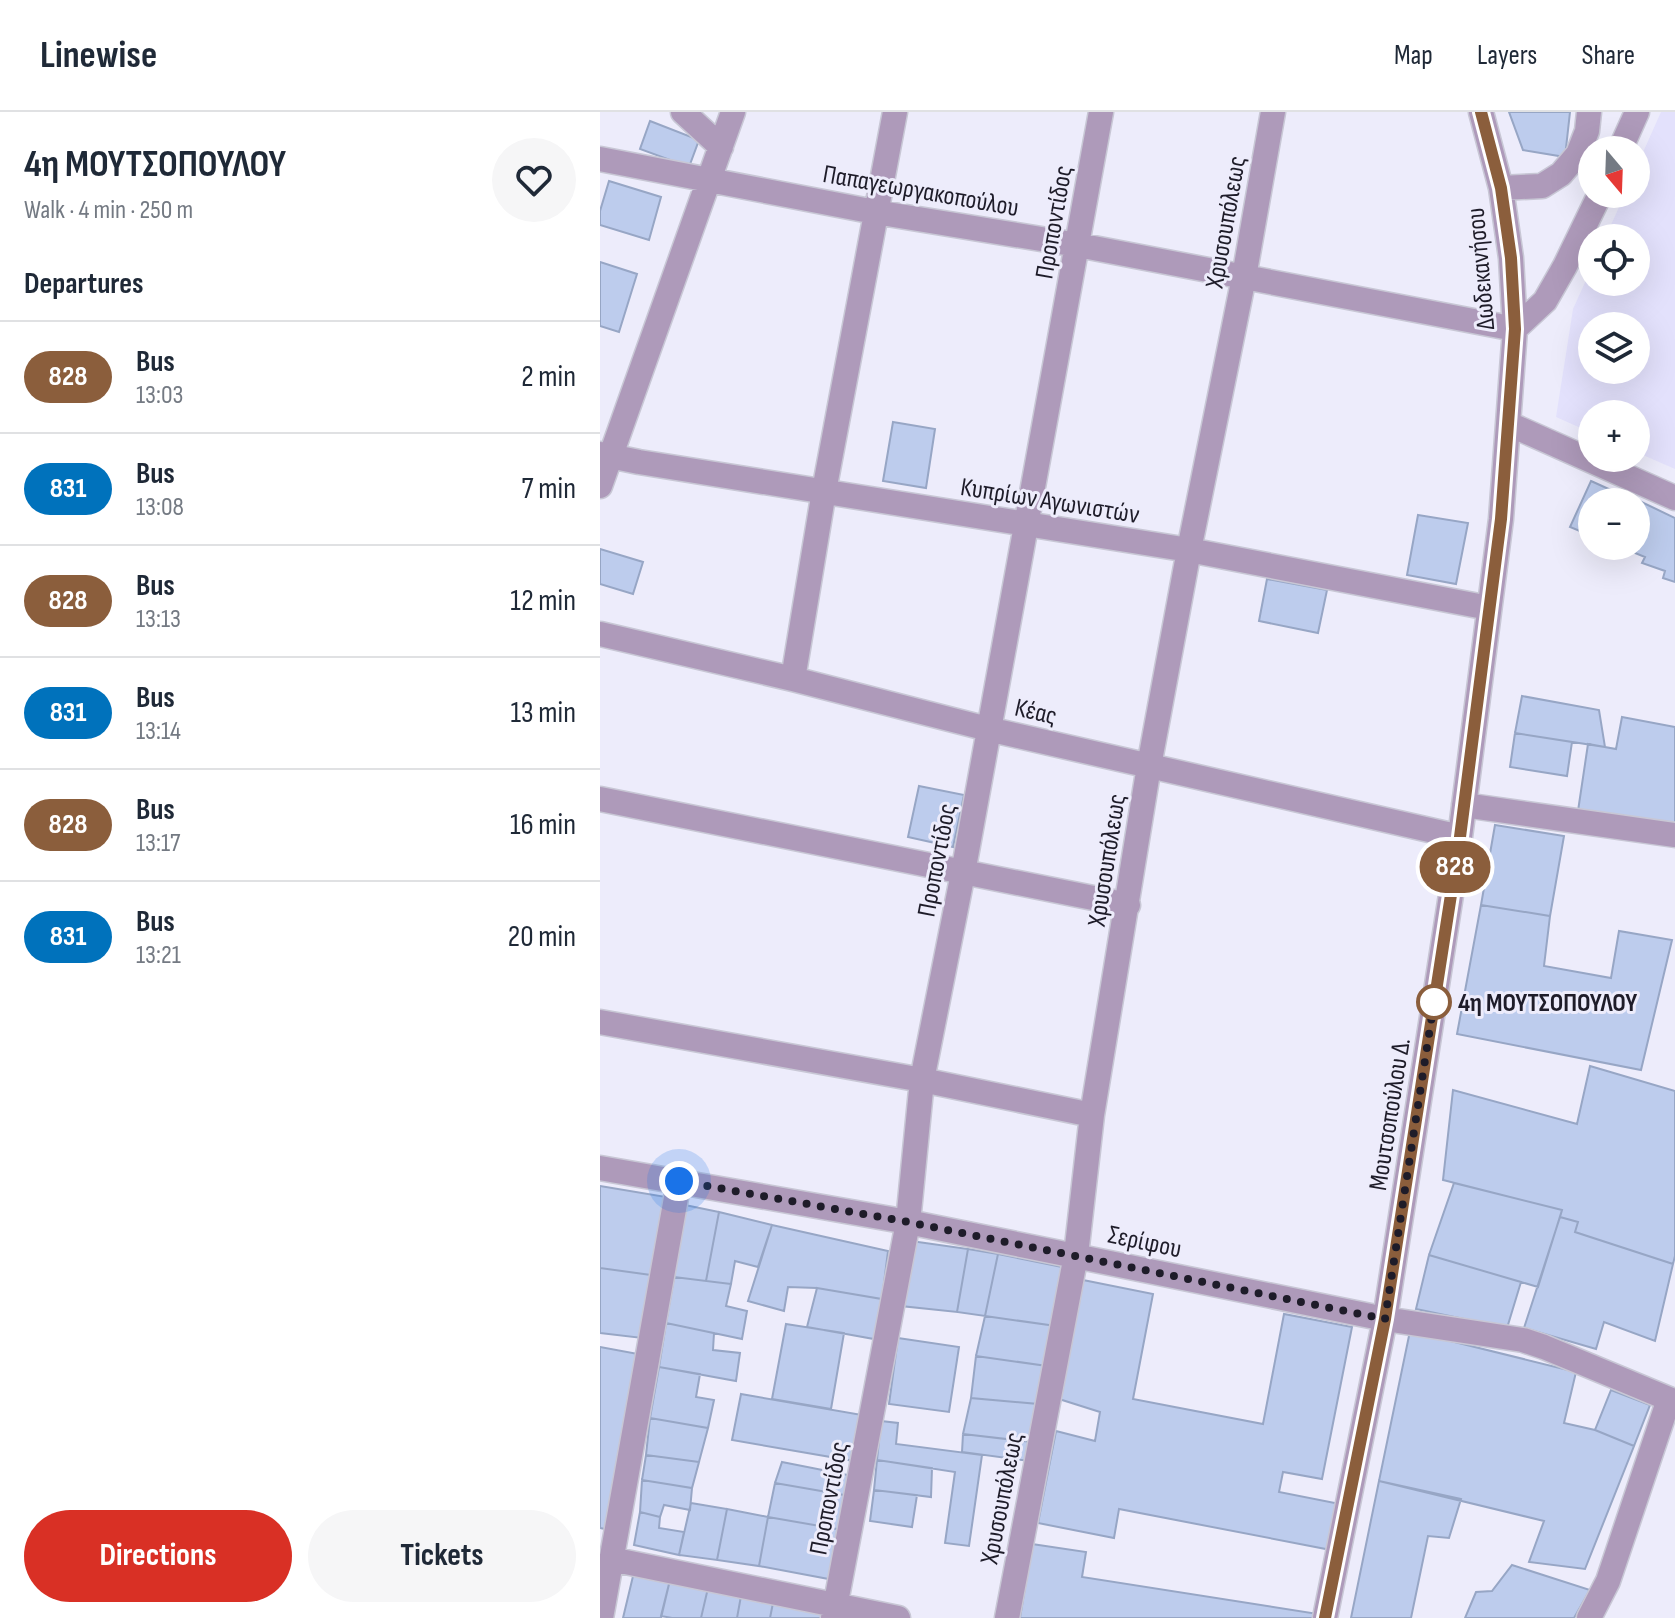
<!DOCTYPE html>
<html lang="en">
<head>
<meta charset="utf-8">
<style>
	:root { --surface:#fff; --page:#f6f6f7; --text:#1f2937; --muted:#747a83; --line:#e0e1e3; --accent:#d93025 }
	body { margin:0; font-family:"Sofia Sans Condensed",sans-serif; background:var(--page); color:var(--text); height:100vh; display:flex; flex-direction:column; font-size:30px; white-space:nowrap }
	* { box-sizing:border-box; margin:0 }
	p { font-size:26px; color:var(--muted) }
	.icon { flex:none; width:44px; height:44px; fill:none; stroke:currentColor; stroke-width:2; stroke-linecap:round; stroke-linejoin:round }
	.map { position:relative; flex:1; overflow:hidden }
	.panel { display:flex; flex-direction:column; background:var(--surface); width:600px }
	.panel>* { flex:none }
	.badge { padding:0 16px; border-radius:26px; font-size:28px; line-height:52px }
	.needle { width:52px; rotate:161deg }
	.fabs { position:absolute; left:978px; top:24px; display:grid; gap:16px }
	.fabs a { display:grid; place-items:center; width:72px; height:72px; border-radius:50%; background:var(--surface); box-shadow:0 8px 32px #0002; font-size:40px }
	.you { position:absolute; width:40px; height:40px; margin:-20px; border:6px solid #fff; border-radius:50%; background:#1a73e8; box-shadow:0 0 0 12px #1a73e833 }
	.map>.badge { position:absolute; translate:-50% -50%; box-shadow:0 0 0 4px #fff }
	h2 { padding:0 24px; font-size:30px; line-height:72px }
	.round { display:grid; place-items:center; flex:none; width:84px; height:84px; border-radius:42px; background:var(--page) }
	.head { display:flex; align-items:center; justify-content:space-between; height:136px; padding:0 24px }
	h1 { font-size:38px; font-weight:700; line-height:60px }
	.action { display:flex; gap:16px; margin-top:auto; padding:16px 24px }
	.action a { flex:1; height:92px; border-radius:48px; background:var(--accent); color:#fff; font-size:32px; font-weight:700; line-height:92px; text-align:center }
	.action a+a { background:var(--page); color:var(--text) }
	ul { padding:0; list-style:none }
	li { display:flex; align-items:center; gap:24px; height:112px; padding:0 24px; border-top:2px solid var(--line) }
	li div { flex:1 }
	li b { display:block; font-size:30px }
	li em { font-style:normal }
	li .badge { min-width:88px; font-weight:700; text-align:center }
	header { display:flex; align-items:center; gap:48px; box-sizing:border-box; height:112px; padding:0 40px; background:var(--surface); border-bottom:2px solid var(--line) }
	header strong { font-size:38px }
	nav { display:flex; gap:44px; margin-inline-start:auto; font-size:28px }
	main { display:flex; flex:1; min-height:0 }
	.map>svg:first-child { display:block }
	.built { fill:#e3e1fc; fill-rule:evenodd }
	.building { fill:#bdcced; stroke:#97a6c5; stroke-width:2 }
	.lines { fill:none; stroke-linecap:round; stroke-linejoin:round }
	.minor-casing { stroke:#c8c7d5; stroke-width:27 }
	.minor { stroke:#ae9aba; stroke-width:24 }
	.line-casing { stroke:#fff; stroke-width:18 }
	.line { stroke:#8b5e3c; stroke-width:12 }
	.walk { stroke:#1e1c29; stroke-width:8; stroke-dasharray:0 14.4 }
	.stop-dot { fill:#fff; stroke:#8b5e3c; stroke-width:4 }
	.labels { text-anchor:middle; stroke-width:6; stroke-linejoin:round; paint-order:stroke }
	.street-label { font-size:26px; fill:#1e1c29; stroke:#edecfb }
	.stop-label { font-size:26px; font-weight:bold; fill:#1e1c29; stroke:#edecfb; text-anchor:start }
</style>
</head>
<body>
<header>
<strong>Linewise</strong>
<nav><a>Map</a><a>Layers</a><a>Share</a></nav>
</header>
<main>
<section class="panel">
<div class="head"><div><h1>4η ΜΟΥΤΣΟΠΟΥΛΟΥ</h1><p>Walk · 4 min · 250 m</p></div><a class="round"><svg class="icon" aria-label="heart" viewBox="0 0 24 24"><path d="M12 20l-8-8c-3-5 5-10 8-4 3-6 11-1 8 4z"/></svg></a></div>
<h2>Departures</h2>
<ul>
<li><span class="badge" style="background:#8b5e3c;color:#fff">828</span><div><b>Bus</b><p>13:03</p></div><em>2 min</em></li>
<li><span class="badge" style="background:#0072bc;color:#fff">831</span><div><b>Bus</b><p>13:08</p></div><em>7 min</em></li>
<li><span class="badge" style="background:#8b5e3c;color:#fff">828</span><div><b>Bus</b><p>13:13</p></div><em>12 min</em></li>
<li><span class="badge" style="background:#0072bc;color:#fff">831</span><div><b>Bus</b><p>13:14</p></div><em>13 min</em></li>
<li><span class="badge" style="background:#8b5e3c;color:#fff">828</span><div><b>Bus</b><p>13:17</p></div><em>16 min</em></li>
<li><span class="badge" style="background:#0072bc;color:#fff">831</span><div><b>Bus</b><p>13:21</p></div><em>20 min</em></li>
</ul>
<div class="action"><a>Directions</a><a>Tickets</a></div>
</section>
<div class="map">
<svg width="1075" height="1506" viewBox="0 0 1075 1506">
	<rect width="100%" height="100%" fill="#edecfb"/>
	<path class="built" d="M1061,0H1075V357L1036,340V302H992V321L956,305L973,197L992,155V170H1036V126H1005L1025,82H1036V56ZM992,214H1036V258H992Z"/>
	<path class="building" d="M909,0H970L965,45L923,38Z
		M50,9L99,28L89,55L40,37Z
		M9,69L61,85L49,128L0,113V99Z
		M0,150L37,162L19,220L0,214Z
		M293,310L335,317L326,376L283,369Z
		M991,369L1022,383L1018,390H992V424L970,415Z
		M1031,385L1075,406V470L1063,466L1065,459L1042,451L1045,445L1018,434H1036V390H1029Z
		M818,403L868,411L856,472L807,463Z
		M0,437L43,450L33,482L0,472Z
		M667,467L727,478L718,521L659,509Z
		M922,584L999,598L1005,635L915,621Z
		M1022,605L1075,615V713L978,699L988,632L1016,637Z
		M915,621L972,630L967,664L910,655Z
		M319,674L364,683L353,735L308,725Z
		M895,713L964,724L950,804L881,793Z
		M881,793L950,804L944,854L1011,866L1019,819L1072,828L1041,958L857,922Z
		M990,954L1075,979V1144L1073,1152L975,1120L978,1110L960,1105L962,1098L843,1068L853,978L977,1012Z
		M854,1071L962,1098L938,1175L829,1143Z
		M0,1074L66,1085L51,1163L0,1156Z
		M85,1093L119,1100L106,1169L74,1165Z
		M119,1100L172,1113L158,1155L135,1149L131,1172L106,1169Z
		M960,1105L978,1110L975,1120L1073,1152L1055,1229L1004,1210L996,1237L924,1216Z
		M172,1113L288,1139L282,1187L217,1176L188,1175L184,1199L148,1189Z
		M311,1129L368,1137L357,1200L301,1194Z
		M368,1137L398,1142L385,1204L357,1200Z
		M398,1142L467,1156L456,1214L385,1204Z
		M829,1143L921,1170L907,1216L816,1197Z
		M0,1156L51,1163L42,1226L0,1221Z
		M74,1165L131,1172L126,1194L147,1199L142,1227L66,1211Z
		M483,1168L553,1182L533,1287L663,1312L684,1202L752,1215L722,1367L683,1360L679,1380L740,1392L731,1438L519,1397L514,1426L438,1411L456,1319L495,1329L500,1300L459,1287Z
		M217,1176L282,1187L274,1227L207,1215Z
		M385,1204L456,1214L447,1254L376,1244Z
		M66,1211L114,1221L113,1238L140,1241L136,1269L59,1255Z
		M186,1212L244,1221L231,1297L172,1287Z
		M810,1219L976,1260L964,1311L995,1318L1034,1334L985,1457L929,1450L944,1409L779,1369Z
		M298,1226L359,1235L349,1300L289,1292Z
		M0,1235L38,1242L5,1417L0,1416Z
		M376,1244L447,1254L438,1292L371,1286Z
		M59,1255L100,1262L96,1285L114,1288L108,1316L50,1306Z
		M1011,1278L1050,1293L1034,1334L995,1318Z
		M141,1282L262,1303L254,1349L132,1328Z
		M371,1286L438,1292L432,1330L363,1322Z
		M50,1306L108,1316L99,1350L46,1343Z
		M281,1309L298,1311L296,1332L382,1343L369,1434L345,1431L355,1360L277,1348Z
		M363,1322L432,1330L429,1349L362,1340Z
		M46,1343L99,1350L92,1376L42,1368Z
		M277,1348L332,1356L331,1385L274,1378Z
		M182,1350L253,1364L250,1384L175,1371Z
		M42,1368L92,1376L90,1398L64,1393L60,1405L40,1400Z
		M779,1369L861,1387L849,1426L828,1424L811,1506H751Z
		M175,1371L250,1384L243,1418L168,1405Z
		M274,1378L317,1383L312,1415L270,1409Z
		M91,1391L127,1397L117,1448L79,1443Z
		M127,1397L168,1405L159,1454L117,1448Z
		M40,1400L60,1405L59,1416L84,1420L79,1443L34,1433Z
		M168,1405L243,1418L234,1468L159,1454Z
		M432,1432L486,1440L482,1465L718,1502L717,1506H420Z
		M912,1453L990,1478L974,1506H865L876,1480L892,1479Z
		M34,1460L70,1468L61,1506H23Z
		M70,1468L108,1476L101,1506H72L61,1504Z
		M108,1476L141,1484L137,1506H101Z
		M141,1484L173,1491L170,1506H137Z
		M173,1491L222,1500L221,1506H170Z"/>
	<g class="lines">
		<defs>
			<path id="minor" d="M83,0L121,35
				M1020,38L1037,0
				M0,47L275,100L478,133L915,217L945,189L965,154L1000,82
				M901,76L942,74L961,62L978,42L987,19L989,0
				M909,312L1075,386
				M0,342L39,350L589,438L889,496
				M0,374L133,0
				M0,522L193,567L388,617L860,725
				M193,567L224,379L295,0
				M0,687L528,793
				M864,693L1075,723
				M0,910L322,968L492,1003
				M0,1056L308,1110L785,1207L923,1228L944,1235L1069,1287L1008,1469L989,1506
				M11,1447L298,1506
				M1,1506L79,1069
				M233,1506L308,1110L322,968L363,761L501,0
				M407,1506L476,1143L492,1003L549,654L589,438L644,165L673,0
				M725,1506L785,1207L860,725L901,407L915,217L911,146L901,76L881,0"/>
		</defs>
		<use href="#minor" class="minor-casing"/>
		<use href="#minor" class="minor"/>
	</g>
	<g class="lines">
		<defs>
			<path id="line" d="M725,1506L785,1207L860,725L901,407L915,217L911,146L901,76L881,0"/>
		</defs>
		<use href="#line" class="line-casing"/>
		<use href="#line" class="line"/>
		<path class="walk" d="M79,1069L308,1110L785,1207L834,890"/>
	</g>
	<circle class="stop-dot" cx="834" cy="890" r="16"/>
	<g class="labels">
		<g class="street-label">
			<text transform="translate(321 78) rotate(10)" y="9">Παπαγεωργακοπούλου</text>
			<text transform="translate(453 110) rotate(-80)" y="9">Προποντίδος</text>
			<text transform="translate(625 110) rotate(-80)" y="9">Χρυσουπόλεως</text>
			<text transform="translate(880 157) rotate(-95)" y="9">Δωδεκανήσου</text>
			<text transform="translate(450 388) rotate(9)" y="9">Κυπρίων Αγωνιστών</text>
			<text transform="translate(436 599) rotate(13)" y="9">Κέας</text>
			<text transform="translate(336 748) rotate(-79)" y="9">Προποντίδος</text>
			<text transform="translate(506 748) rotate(-81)" y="9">Χρυσουπόλεως</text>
			<text transform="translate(789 1002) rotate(-81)" y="9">Μουτσοπούλου Δ.</text>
			<text transform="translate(545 1129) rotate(12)" y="9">Σερίφου</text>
			<text transform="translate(228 1386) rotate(-79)" y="9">Προποντίδος</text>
			<text transform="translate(401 1386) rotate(-79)" y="9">Χρυσουπόλεως</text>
		</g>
		<g class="stop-label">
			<text x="858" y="899">4η ΜΟΥΤΣΟΠΟΥΛΟΥ</text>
		</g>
	</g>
</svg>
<div class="fabs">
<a><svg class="needle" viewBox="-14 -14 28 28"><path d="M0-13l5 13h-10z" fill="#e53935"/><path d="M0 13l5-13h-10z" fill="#747a83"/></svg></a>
<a><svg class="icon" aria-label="locate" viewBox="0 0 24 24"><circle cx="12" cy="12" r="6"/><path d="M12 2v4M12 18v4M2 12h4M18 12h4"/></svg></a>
<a><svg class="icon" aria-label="layers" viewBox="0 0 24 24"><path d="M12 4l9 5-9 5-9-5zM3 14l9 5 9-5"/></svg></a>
<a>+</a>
<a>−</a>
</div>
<div class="you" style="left:79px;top:1069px"></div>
<b class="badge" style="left:855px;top:755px;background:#8b5e3c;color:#fff">828</b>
</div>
</main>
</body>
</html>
